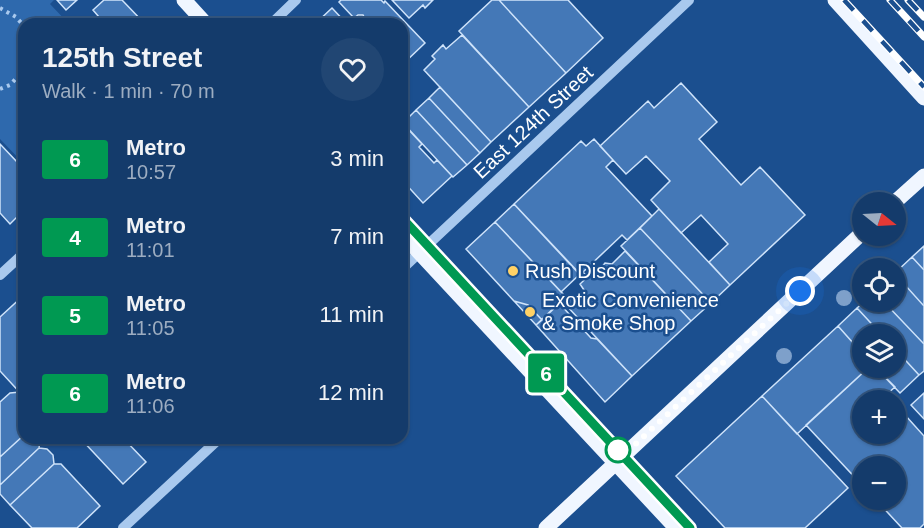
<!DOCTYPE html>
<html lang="en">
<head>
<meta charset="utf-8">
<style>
	:root { --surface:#143b6b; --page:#214673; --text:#f1f3f6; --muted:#9dadc1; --line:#33557e }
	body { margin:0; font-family:Helvetica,sans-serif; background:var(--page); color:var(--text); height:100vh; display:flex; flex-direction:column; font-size:22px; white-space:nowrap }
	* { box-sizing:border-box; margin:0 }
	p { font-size:20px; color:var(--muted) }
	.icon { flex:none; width:33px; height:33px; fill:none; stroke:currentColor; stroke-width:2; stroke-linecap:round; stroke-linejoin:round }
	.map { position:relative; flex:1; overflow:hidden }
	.drawer { position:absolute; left:18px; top:18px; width:390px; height:426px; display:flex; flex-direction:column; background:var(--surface); border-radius:18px; box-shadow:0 2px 4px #0004,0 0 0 2px var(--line) }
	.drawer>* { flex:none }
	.badge { padding:0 12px; border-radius:4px; font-size:21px; line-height:39px }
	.needle { width:39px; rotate:108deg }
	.controls { position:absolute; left:852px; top:192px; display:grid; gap:12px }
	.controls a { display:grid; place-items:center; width:54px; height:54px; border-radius:50%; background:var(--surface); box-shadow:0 2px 4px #0004,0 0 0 2px var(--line); font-size:30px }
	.you { position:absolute; width:30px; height:30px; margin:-15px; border:4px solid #fff; border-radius:50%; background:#1a73e8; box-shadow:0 0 0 9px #1a73e833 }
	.map>.badge { position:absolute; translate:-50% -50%; box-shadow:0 0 0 3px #fff }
	.round { display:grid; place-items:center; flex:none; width:63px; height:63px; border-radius:32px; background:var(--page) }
	.summary { display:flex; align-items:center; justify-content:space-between; height:102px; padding:0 24px }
	h1 { font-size:28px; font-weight:700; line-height:45px }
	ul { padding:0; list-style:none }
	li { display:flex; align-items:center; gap:18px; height:78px; padding:0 24px }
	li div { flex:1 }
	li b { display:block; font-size:22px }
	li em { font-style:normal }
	li .badge { min-width:66px; font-weight:700; text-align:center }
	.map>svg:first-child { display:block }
	.green { fill:#2e69ad }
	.building { fill:#4478b7; stroke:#cfe3fa; stroke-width:1.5 }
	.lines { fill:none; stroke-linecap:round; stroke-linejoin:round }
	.path { stroke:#a9c9ee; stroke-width:4; stroke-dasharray:3 4.5; stroke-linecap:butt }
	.minor { stroke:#a9c9ee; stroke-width:10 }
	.major { stroke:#f0f6ff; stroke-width:15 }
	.rail-casing { stroke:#fff; stroke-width:7 }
	.rail { stroke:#1b4f8f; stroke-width:4.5; stroke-dasharray:14; stroke-linecap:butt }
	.tree { fill:#7ea0ca }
	.line-casing { stroke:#fff; stroke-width:14 }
	.line { stroke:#009952; stroke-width:9 }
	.walk { stroke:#fff; stroke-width:6; stroke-dasharray:0 10.8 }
	.poi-dot { fill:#ffd166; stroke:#1b4f8f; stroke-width:2 }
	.stop-dot { fill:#fff; stroke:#009952; stroke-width:3 }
	.labels { text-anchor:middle; stroke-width:5; stroke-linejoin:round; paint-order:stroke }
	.street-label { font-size:20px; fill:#fff; stroke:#1b4f8f }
	.poi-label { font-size:20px; fill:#fff; stroke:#1b4f8f; text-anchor:start }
</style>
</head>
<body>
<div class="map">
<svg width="924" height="528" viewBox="0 0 924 528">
	<rect width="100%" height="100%" fill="#1b4f8f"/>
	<path class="green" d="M0,0H54L50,4L69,24H24V164L0,139Z"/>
	<path class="building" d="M57,0H77L66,10Z
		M104,0H122L145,24H105L93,10Z
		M341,0H381L384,3L385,1L425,43L404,63L402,60V24H368L363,15H358L354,18L339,2Z
		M392,0H433L425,8L423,5L409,18Z
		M492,0H499L566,73L529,107L459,31Z
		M499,0H568L603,38L566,73Z
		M332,8L347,24H315Z
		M462,35L529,107L491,142L424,70L435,59L432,56L443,45L446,49Z
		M681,83L717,122L699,139L741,185L760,167L805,215L730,285L709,262L728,244L701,215L681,233L651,200L670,181L646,156L626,174L600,146L648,101L654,108Z
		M440,87L491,142L480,153L429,98Z
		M429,98L480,153L467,165L416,110Z
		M416,110L467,165L453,177L403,123Z
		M406,127L422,144L419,147L434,163L437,160L452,176L423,203L402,180V131Z
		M594,139L613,160L606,167L652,216L627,240L622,235L583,272L585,274L582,277L514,204L581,141L586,146Z
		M0,144L19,164L24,166V210L10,224L0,213Z
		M514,204L580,274L561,292L495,222Z
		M659,209L730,285L711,303L640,228Z
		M495,222L566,297L542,320L528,305L514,301L466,249Z
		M640,228L711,303L691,321L621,246Z
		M924,246V270L912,257Z
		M625,251L691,321L632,376L565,304L573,297L575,299L584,290L580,284L597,268L600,269L605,263L612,264Z
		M912,257L924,270V306L896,275V272Z
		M896,275L924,306V344L884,302H896Z
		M24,295V397L0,371V317Z
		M514,301L528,305L542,320L536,325Z
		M864,302H884L924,344V371L919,375L896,350V334H881L857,308Z
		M559,303L591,338L597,339L632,376L605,402L536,325Z
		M857,308L881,334H862V353L838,326Z
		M838,326L862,353V368H868L797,434L762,396Z
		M896,350L919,375L900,393L876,368H896Z
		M868,368H876L895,387L886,395L891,400H862V434H896V405L924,436V524L920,528H902L876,500H896V466H862V485L806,425Z
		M20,392L24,397V435L0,457V402L10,393Z
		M924,393V419L911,405Z
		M762,396L848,488L805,528H725L676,476Z
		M24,435V438H37L40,441L39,448L0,485V457Z
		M80,438H123L146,462L123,484Z
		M39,448L47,449L53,455L54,464L10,505L0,494V485Z
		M54,464H61L100,506L77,528H32L10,505Z"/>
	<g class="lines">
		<path class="path" d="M0,8L16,17L24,26
			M0,89L10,85L24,70"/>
		<path class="minor" d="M271,24L296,0
			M402,269L689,0
			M0,275L24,253
			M123,528L220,438"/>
		<path class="major" d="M184,0L206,24
			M835,0L924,98
			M895,202L924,176
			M402,234L676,528
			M546,528L862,233"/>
		<defs>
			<path id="rail" d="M844,0L924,87
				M890,0L924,37
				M908,0L924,17"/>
		</defs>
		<use href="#rail" class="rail-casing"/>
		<use href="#rail" class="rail"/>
	</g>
	<g class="tree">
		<circle cx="844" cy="298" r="8"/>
		<circle cx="784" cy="356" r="8"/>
	</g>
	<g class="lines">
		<defs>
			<path id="line" d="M402,218L690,528"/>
		</defs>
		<use href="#line" class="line-casing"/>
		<use href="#line" class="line"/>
		<path class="walk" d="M618,450L627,452L800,291"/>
	</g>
	<g class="poi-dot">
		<circle cx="513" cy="271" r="6"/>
		<circle cx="530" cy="312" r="6"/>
	</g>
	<circle class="stop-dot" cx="618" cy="450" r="12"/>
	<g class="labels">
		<g class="street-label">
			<text transform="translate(533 122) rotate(-43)" y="7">East 124th Street</text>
		</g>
		<g class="poi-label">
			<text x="525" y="278">Rush Discount</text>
			<text x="542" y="307">Exotic Convenience<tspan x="542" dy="23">&amp; Smoke Shop</tspan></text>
		</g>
	</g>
</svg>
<div class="controls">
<a><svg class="needle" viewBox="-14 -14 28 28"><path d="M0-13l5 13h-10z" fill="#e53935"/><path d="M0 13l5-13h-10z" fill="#9dadc1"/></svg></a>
<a><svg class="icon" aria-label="locate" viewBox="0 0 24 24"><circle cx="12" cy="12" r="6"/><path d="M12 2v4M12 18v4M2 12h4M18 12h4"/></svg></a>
<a><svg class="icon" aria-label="layers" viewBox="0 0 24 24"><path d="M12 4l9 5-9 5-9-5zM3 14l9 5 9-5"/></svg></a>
<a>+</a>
<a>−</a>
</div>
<div class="you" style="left:800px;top:291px"></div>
<b class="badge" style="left:546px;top:373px;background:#009952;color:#fff">6</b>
<section class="drawer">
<div class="summary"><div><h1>125th Street</h1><p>Walk · 1 min · 70 m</p></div><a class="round"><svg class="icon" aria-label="heart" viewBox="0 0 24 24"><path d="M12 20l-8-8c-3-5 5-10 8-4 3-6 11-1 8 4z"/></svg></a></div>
<ul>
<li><span class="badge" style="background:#009952;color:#fff">6</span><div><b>Metro</b><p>10:57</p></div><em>3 min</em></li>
<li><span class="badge" style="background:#009952;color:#fff">4</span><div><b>Metro</b><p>11:01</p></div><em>7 min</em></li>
<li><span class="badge" style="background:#009952;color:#fff">5</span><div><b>Metro</b><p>11:05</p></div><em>11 min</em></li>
<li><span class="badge" style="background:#009952;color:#fff">6</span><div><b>Metro</b><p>11:06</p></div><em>12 min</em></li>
</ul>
</section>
</div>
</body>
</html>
